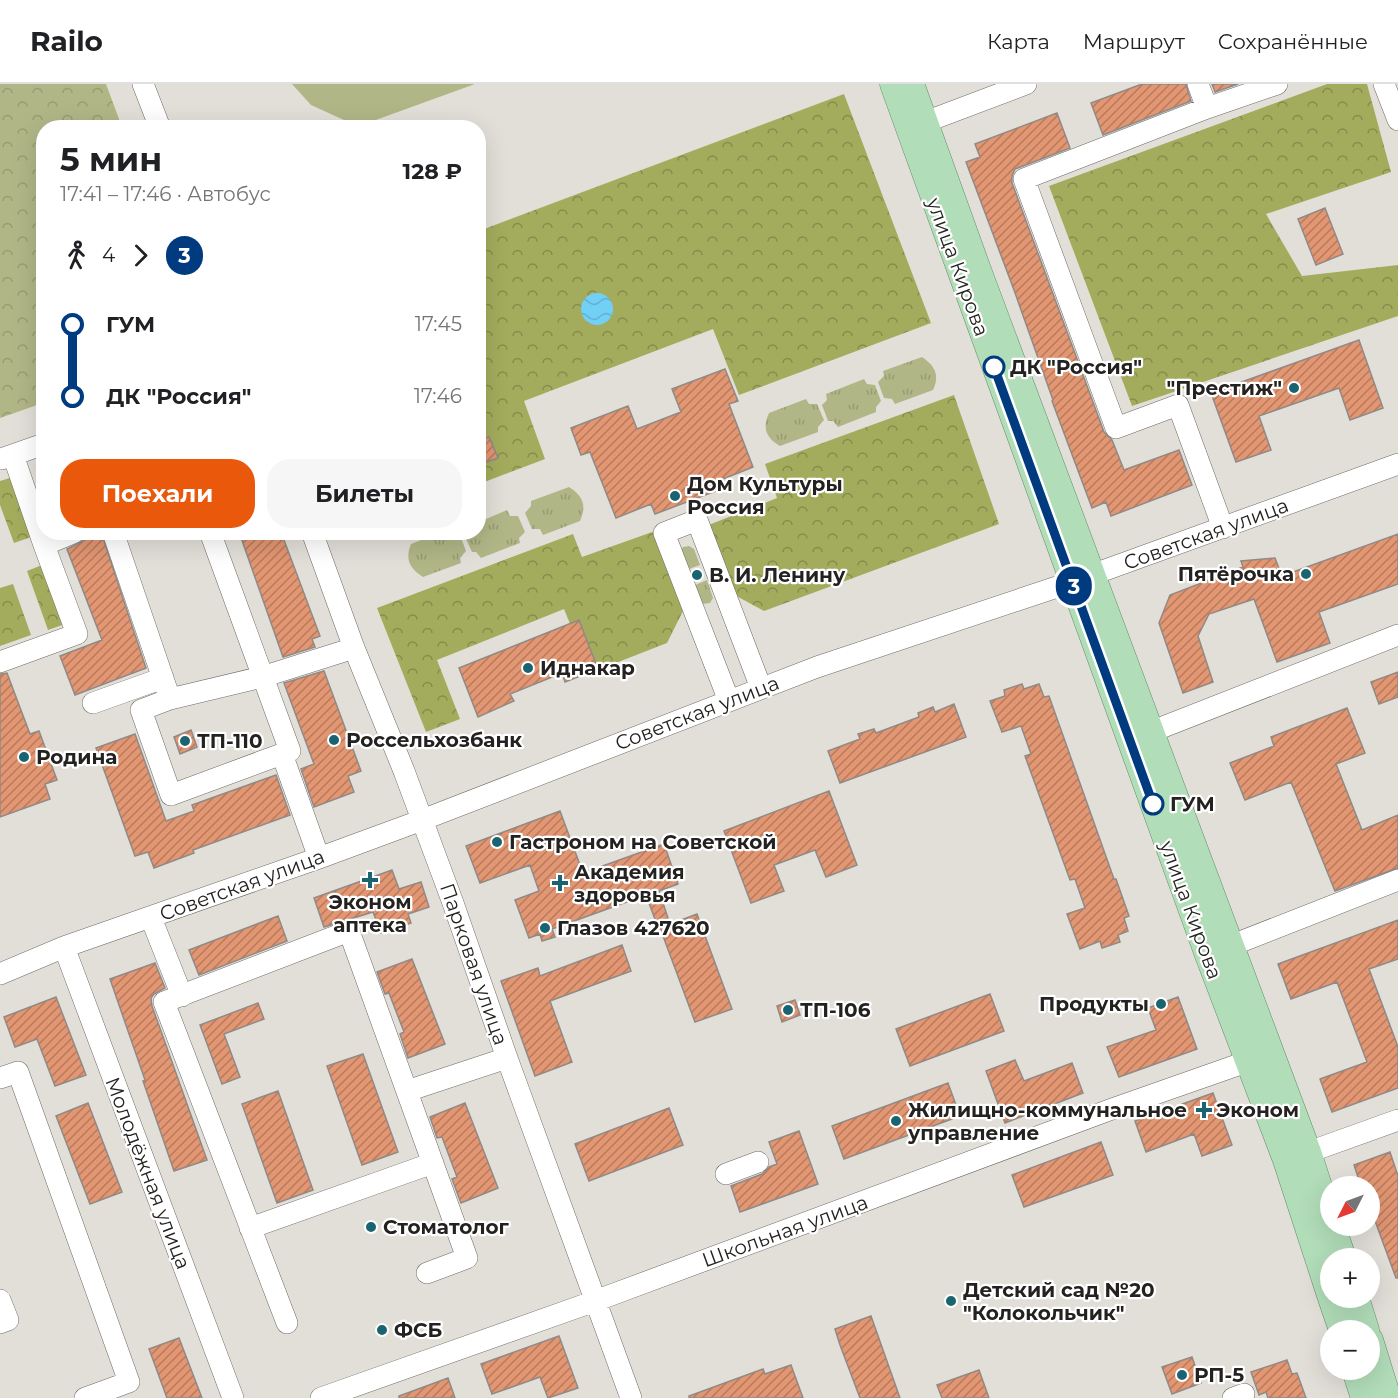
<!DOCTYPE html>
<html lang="ru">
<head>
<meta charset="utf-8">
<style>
	:root { --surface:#fff; --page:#f6f6f6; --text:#202124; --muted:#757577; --line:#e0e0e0; --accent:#ea580c }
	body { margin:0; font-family:Montserrat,sans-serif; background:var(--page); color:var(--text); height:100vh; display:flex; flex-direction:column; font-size:22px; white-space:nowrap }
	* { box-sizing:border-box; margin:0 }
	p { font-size:20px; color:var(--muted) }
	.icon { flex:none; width:33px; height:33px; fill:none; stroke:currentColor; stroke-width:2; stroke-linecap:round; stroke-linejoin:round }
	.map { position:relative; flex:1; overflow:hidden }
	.details { position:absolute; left:36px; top:36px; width:450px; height:420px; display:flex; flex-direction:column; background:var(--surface); border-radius:24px; box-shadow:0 6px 24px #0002 }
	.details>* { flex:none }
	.badge { padding:0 12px; border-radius:20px; font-size:21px; line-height:39px }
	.needle { width:39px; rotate:228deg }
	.controls { position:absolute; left:1320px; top:1092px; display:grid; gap:12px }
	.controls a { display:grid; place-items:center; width:60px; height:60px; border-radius:50%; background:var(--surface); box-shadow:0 6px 24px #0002; font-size:30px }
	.map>.badge { position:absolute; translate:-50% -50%; box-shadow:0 0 0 3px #fff }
	.legs { display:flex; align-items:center; gap:9px; height:66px; padding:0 24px; font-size:20px }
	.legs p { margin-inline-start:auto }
	.overview { display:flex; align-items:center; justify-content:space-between; height:102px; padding:0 24px }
	h1 { font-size:33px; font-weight:700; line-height:45px }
	.button { display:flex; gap:12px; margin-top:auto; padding:12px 24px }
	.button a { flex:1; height:69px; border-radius:24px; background:var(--accent); color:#fff; font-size:24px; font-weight:700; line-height:69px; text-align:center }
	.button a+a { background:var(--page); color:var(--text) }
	ul { padding:0 24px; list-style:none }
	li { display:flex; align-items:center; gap:21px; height:72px; font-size:22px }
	li i { display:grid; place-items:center; width:9px; height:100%; margin:0 8px; background:currentColor }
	li i::after { content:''; width:15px; height:15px; margin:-8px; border:4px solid; border-radius:50%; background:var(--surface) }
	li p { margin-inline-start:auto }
	li:first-child i { background:linear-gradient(#0000 50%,currentColor 0) }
	li:last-child i { background:linear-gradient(currentColor 50%,#0000 0) }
	header { display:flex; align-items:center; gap:36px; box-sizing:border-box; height:84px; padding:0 30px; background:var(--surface); border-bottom:2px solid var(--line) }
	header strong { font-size:28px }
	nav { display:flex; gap:33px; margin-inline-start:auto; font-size:21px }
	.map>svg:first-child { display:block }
	.grass { fill:url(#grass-tufts) }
	.forest { fill:url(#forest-crowns) }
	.park { fill:url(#park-crowns) }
	.pitch { fill:#b0b686 }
	.water { fill:url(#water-waves) }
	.building { fill:url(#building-hatch); stroke:#908a87; stroke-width:1.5 }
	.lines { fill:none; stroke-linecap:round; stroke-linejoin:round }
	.minor-casing { stroke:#6e6b66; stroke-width:22 }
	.major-casing { stroke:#5f8d66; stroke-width:27 }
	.minor { stroke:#fff; stroke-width:21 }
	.major { stroke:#b2ddb9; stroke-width:26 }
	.line-1-casing { stroke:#fff; stroke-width:14 }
	.line-1 { stroke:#003b80; stroke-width:9 }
	.stop-1-dot { fill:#fff; stroke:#003b80; stroke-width:3 }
	.poi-dot { fill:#1a6471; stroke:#fff; stroke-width:2 }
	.labels { text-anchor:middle; stroke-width:4.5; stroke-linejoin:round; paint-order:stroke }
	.street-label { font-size:20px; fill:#242220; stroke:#fff }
	.stop-label { font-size:20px; font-weight:bold; fill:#242220; stroke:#fff; text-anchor:start }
	.poi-label { font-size:20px; font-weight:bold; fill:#242220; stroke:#fff; text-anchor:start }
</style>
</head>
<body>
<header>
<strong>Railo</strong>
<nav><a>Карта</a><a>Маршрут</a><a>Сохранённые</a></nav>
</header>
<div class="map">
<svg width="1398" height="1314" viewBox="0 0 1398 1314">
	<defs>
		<pattern id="grass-tufts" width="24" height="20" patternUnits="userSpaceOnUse" patternTransform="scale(1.5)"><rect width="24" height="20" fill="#b0b686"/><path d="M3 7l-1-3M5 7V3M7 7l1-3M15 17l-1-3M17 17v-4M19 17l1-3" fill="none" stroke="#979c73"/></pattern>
		<pattern id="forest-crowns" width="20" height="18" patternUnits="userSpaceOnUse" patternTransform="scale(1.5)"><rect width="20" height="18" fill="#a3ac5c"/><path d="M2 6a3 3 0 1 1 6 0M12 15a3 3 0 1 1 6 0" fill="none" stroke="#858c4c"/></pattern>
		<pattern id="park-crowns" width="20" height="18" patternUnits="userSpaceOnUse" patternTransform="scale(1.5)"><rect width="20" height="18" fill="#b0b686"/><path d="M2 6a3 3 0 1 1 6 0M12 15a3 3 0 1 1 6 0" fill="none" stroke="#979c73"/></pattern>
		<pattern id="water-waves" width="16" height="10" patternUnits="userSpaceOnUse" patternTransform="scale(1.5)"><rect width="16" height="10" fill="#72cff6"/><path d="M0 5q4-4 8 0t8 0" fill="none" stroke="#63b1d3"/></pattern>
		<pattern id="building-hatch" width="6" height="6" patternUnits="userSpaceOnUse" patternTransform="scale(1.5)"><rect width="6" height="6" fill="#e29672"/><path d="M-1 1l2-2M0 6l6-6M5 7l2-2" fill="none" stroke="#b77a5d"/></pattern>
	</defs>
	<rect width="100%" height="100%" fill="#e2dfd9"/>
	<path class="grass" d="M922,273C935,282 940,291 933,306L895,320L892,315L884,314L878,298L884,292L883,287Z
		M864,295L867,300L875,301L881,317L876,323V328L838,343L833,337H828L822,321L827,316L826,310Z
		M806,315L809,320H817L824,336L818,343V348L780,362C766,354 762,344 769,329Z
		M569,403C583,412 587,421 580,437L543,451L540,445H532L525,429L531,422V417Z
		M507,426L510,432H518L525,448L519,454L520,459L481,474L476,468H472L465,453L470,449L478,448L479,438Z
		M441,448L450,449L456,452L460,451L466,467L460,474L461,479L423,493C409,484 405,475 411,460Z
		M689,462L694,465L700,481L686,486L680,467L683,463Z
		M707,496L713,514L710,519L702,520L693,502Z"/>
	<path class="forest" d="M1327,0H1367L1391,88L1266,130L1302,192L1398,181V232L1132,322L1049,102Z
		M844,10L931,239L739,311L713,245L524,317L545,375L479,400V147Z
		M954,311L999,440L764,527L731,509L706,442L777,414L765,380Z
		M13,393L34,452L14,459L0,421V397Z
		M655,447L685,523L667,559L590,589L564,525L437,576L460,635L426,648L377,524L573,450L582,473Z
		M47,479L68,539L48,546L27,487Z
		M13,500L31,551L0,562V504Z"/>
	<path class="park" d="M0,0H106L122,43L44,44L43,319L0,334Z"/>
	<path class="pitch" d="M292,0H475L373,37L344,36L311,21Z"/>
	<path class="water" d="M581 225a16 16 0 1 1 32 0a16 16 0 1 1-32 0Z"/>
	<path class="building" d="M1142,0H1186L1191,17L1103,51L1091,19Z
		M1212,0H1238L1215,8Z
		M1057,29L1070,64L1015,85L1012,92V99L1104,348L1112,356L1124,386L1179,366L1192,401L1111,432L1106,418L1092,424L1052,317L1053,316L1014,206L966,78L980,73L975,60Z
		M1325,124L1343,170L1316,181L1298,135Z
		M1359,256L1383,324L1350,336L1339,304L1259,332L1271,366L1236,378L1211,309Z
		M725,285L738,317L729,320L753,383L718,397L721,405L655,430L651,420L616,434L590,368L581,371L571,344L628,322L637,345L681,328L672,305Z
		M489,353L498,374L478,381V357Z
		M88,448H101L146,584L75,611L60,572L102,556L67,465L85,456Z
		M239,448H281L320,552L312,555L315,563L283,573Z
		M1398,450V500L1319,528L1330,559L1277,578L1254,515L1209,530L1198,552L1213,598L1183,609L1159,539L1170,511L1243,483L1241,477L1275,474L1282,492Z
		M579,536L598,585L565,598L562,589L510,610L514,617L478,633L459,584Z
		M324,587L361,687L348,692L354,708L314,723L301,685L314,680L284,599Z
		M1398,588V613L1379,620L1371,598Z
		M7,589L30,650L39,647L57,696L45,700L50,715L0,733V590Z
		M1022,600L1024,605L1039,600L1044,613L1049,612L1114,795H1116L1129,832L1124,834L1128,847L1118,851L1120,858L1102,864L1100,857L1080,865L1067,830L1085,824L1075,795L1070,796L1025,672L1031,670L1021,642L1002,648L990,617L1005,612L1004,606Z
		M954,620L966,653L840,699L828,667L860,655L858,650L874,645L876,649L919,633L918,629L933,623L935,628Z
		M1347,624L1365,669L1336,680L1362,746L1398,731V784L1335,807L1291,698L1245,716L1230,679L1274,662L1271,653Z
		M191,646L197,663L180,670L174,653Z
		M135,650L166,737L194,727L192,721L276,691L290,731L193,766L194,769L154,784L148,768L135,772L96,664Z
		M829,707L857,781L826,793L815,766L774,781L784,807L751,819L724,747Z
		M560,727L583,789L664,760L678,800L659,807L668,834L656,838L646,811L552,845L555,853L542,857L540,850L529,854L515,816L539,807L530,781L480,799L466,762Z
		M392,786L399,805L421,798L429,823L408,830L411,839L381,849L373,828L324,843L314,814Z
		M697,830L732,925L695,938L660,844Z
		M278,832L287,857L199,891L189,866Z
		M1398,836V875L1369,885L1398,963V1004L1332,1028L1320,995L1367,978L1337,898L1291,915L1278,880Z
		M622,861L631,887L550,917L572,978L535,992L501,897L538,884L540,892Z
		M412,875L445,960L408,974L400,950L404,948L389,909L385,910L377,888Z
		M155,879L165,904L154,910L151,914L152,922L207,1076L174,1087L143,997L145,996L110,895Z
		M990,910L1004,947L910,982L896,945Z
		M56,913L86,991L55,1002L37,955L15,963L4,933Z
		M1178,913L1197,965L1119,993L1107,963L1156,946L1148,924Z
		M795,916L800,931L782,938L777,922Z
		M258,919L264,935L224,950L240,993L222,1000L200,941Z
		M363,970L398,1068L362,1081L327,982Z
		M1015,976L1024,997L1072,979L1083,1009L1005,1039L986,987Z
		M948,999L960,1032L844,1075L832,1042Z
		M278,1007L313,1106L277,1119L242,1020Z
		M1213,1009L1232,1061L1202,1072L1194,1050L1146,1068L1135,1037Z
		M88,1019L122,1108L90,1120L56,1032Z
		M465,1019L498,1104L461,1119L452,1095L457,1093L442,1053L437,1054L430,1033Z
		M669,1024L683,1061L589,1097L575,1060Z
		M799,1047L818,1100L740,1128L731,1102L762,1090L769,1083L777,1080L769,1058Z
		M1101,1058L1113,1091L1024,1123L1012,1091Z
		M1390,1068L1398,1092V1194H1396L1370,1123V1102H1361L1354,1081Z
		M871,1232L900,1314H860L840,1261L835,1245Z
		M559,1252L578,1304L548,1314L540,1293L492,1310L481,1280Z
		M179,1254L202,1314H167L149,1265Z
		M1192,1273L1201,1299L1172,1310L1162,1283Z
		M1287,1276L1292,1290L1297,1289L1306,1314H1268L1266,1308L1259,1311L1251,1288Z
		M791,1281L803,1314H689V1312L763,1285L765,1290Z
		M979,1286L989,1314H942L937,1301Z
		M448,1294L455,1314H399V1312Z"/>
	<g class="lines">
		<defs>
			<path id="minor" d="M143,0L160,44
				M1198,0L1207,24
				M1384,0L1398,36
				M912,43L1026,0
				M13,371L44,461L75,448
				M1,375L44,360
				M1223,444L1178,321L1116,344L1024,95L1207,24L1277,0
				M113,448L170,615L262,593L354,564
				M312,448L354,564L404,687L453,819L507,974L631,1314
				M0,578L77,550L44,461
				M170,615L141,626L171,711L290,667L210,448
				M729,617L664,449L697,436L761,604
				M93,619L163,594
				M1135,654L1398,551
				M282,670L319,774
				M151,834L182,912
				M64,863L233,1314
				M1217,867L1398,796
				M0,890L64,863L319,774L422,736L817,583L1072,498L1398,380
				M0,994L18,988L129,1298L85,1314
				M407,1007L507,974
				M1295,1073L1398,1036
				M726,1090L758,1078
				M250,1144L433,1079
				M0,1216L8,1236L0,1239
				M287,1239L164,918L349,847L467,1174L427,1189
				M321,1314L595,1217L1112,1025L1249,977
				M1233,1314L1244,1310"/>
			<path id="major" d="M893,0L1208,871L1286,1076L1330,1211
				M911,0L978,186L1308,1068L1330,1137
				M1332,1142L1343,1174
				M1331,1214L1342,1246
				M1356,1214L1366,1246
				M1370,1256L1388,1314
				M1355,1286L1364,1314"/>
		</defs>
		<use href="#minor" class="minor-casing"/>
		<use href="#major" class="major-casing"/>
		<use href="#minor" class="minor"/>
		<use href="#major" class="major"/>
	</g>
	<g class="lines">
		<defs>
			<path id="line-1" d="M994,283L1153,720"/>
		</defs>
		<use href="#line-1" class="line-1-casing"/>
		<use href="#line-1" class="line-1"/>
	</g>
	<g class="stop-1-dot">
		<circle cx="994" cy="283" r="10"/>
		<circle cx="1153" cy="720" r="10"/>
	</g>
	<g class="poi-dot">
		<circle cx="1294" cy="304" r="6"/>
		<circle cx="675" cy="412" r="6"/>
		<circle cx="1306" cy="490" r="6"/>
		<circle cx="697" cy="491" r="6"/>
		<circle cx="528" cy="584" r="6"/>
		<circle cx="334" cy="656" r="6"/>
		<circle cx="185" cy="657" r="6"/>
		<circle cx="24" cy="673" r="6"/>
		<circle cx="497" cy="758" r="6"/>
		<path d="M367 787h6v6h6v6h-6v6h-6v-6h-6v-6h6z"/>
		<path d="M557 790h6v6h6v6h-6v6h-6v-6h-6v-6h6z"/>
		<circle cx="545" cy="844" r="6"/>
		<circle cx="1161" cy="920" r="6"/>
		<circle cx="788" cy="926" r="6"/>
		<path d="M1201 1017h6v6h6v6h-6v6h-6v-6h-6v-6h6z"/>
		<circle cx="896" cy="1037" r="6"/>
		<circle cx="371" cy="1143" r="6"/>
		<circle cx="951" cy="1217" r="6"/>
		<circle cx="382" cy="1246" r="6"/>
		<circle cx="1182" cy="1291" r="6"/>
	</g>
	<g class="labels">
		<g class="street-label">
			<text transform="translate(958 183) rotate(70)" y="7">улица Кирова</text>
			<text transform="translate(1206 450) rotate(-20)" y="7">Советская улица</text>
			<text transform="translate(697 629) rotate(-21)" y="7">Советская улица</text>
			<text transform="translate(242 801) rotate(-20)" y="7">Советская улица</text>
			<text transform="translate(1191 826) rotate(70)" y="7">улица Кирова</text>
			<text transform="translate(474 880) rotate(71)" y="7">Парковая улица</text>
			<text transform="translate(148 1089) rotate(69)" y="7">Молодёжная улица</text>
			<text transform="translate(785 1147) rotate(-20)" y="7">Школьная улица</text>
		</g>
		<g class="stop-label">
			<text x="1010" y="290">ДК "Россия"</text>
			<text x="1170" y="727">ГУМ</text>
		</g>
		<g class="poi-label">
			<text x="1282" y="311" text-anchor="end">"Престиж"</text>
			<text x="687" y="407">Дом Культуры<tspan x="687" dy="23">Россия</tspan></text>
			<text x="1294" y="497" text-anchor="end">Пятёрочка</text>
			<text x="709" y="498">В. И. Ленину</text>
			<text x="540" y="591">Иднакар</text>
			<text x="346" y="663">Россельхозбанк</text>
			<text x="197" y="664">ТП-110</text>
			<text x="36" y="680">Родина</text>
			<text x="509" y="765">Гастроном на Советской</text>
			<text x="574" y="795">Академия<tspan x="574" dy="23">здоровья</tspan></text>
			<text x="370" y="825" text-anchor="middle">Эконом<tspan x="370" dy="23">аптека</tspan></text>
			<text x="557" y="851">Глазов 427620</text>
			<text x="1149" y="927" text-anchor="end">Продукты</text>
			<text x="800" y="933">ТП-106</text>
			<text x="908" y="1033">Жилищно-коммунальное<tspan x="908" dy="23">управление</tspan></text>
			<text x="1216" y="1033">Эконом</text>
			<text x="383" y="1150">Стоматолог</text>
			<text x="963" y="1213">Детский сад №20<tspan x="963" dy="23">"Колокольчик"</tspan></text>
			<text x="394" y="1253">ФСБ</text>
			<text x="1194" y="1298">РП-5</text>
		</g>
	</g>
</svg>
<div class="controls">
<a><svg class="needle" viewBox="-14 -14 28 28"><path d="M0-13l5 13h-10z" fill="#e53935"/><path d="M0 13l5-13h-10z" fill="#757577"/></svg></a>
<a>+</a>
<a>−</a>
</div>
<b class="badge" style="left:1074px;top:502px;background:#003b80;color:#fff">3</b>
<section class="details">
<div class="overview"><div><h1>5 мин</h1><p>17:41 – 17:46 · Автобус</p></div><b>128 ₽</b></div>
<div class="legs"><svg class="icon" aria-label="walk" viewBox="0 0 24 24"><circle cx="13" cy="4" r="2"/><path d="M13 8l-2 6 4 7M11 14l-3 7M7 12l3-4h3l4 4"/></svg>4<svg class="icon" aria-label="forward" viewBox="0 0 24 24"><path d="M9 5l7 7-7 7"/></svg><b class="badge" style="background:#003b80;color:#fff">3</b></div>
<ul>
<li><i style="color:#003b80"></i><b>ГУМ</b><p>17:45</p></li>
<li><i style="color:#003b80"></i><b>ДК &quot;Россия&quot;</b><p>17:46</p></li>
</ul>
<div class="button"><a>Поехали</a><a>Билеты</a></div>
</section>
</div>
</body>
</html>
